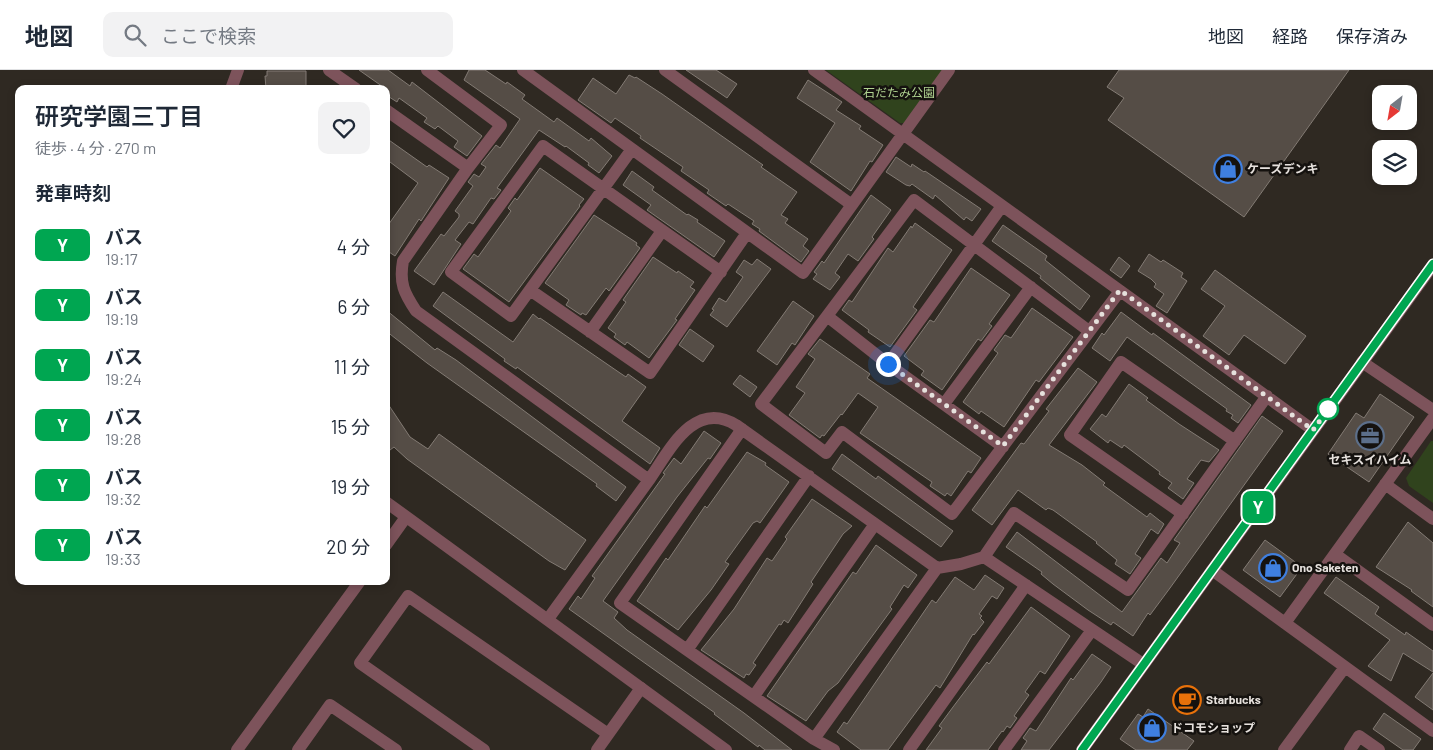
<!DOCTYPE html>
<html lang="ja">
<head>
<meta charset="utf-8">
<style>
	:root { --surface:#fff; --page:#f2f2f3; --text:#1f2937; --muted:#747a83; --line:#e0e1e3 }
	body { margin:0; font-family:Barlow,"Noto Sans JP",sans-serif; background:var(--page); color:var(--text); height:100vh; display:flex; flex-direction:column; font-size:19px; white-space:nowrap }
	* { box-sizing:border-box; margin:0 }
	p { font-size:16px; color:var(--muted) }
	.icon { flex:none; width:28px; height:28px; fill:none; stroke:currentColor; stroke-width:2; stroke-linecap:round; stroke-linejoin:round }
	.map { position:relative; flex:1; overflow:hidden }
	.drawer { position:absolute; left:15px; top:15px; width:375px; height:500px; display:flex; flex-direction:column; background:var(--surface); border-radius:10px; box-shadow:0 2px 8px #0003 }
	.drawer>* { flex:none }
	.badge { padding:0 10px; border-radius:8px; font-size:18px; line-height:32px }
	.needle { width:32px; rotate:211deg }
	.fabs { position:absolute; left:1372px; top:15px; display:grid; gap:10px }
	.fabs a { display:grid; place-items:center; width:45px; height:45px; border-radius:10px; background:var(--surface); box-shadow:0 2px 8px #0003; font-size:25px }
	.you { position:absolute; width:25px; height:25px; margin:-12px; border:4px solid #fff; border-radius:50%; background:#1a73e8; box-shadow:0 0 0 8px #1a73e833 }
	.map>.badge { position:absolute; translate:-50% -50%; box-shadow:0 0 0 2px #fff }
	h2 { padding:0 20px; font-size:19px; line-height:45px }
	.round { display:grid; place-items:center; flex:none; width:52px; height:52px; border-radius:10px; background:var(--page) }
	.summary { display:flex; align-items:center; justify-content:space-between; height:85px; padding:0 20px }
	h1 { font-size:24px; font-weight:600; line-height:38px }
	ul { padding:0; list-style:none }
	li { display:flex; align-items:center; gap:15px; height:60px; padding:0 20px }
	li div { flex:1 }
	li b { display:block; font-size:19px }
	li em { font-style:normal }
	li .badge { min-width:55px; font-weight:700; text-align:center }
	header { display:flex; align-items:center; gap:30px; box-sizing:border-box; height:70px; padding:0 25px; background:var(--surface); border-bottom:1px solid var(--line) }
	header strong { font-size:24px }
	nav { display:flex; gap:28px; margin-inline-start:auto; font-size:18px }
	.search { width:350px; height:45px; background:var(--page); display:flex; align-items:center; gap:12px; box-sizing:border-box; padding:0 18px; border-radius:10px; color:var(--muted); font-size:19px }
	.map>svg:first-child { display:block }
	.green { fill:#30431d }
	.building { fill:#554d46; stroke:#837b74 }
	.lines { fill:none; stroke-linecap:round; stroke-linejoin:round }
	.minor { stroke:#7d535b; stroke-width:12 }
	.tertiary { stroke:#7d535b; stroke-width:12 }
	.line-casing { stroke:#fff; stroke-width:11 }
	.line { stroke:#00a651; stroke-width:8 }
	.walk { stroke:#e6e1dd; stroke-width:5; stroke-dasharray:0 9 }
	.stop-dot { fill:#fff; stroke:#00a651; stroke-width:2.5 }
	.labels { text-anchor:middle; stroke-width:5; stroke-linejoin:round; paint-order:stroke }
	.park-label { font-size:12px; fill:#b2d592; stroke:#15120f }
	.poi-label { font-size:12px; font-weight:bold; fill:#e6e1dd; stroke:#15120f; text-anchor:start }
</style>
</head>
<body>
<header>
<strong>地図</strong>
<div class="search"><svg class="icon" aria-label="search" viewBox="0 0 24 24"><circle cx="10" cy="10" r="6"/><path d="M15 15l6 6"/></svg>ここで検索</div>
<nav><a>地図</a><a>経路</a><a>保存済み</a></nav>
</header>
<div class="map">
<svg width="1433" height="680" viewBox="0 0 1433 680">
	<rect width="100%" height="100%" fill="#2f2922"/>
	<path class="green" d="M826,0H943L906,53H900Z
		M1431,371H1433V433L1409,416L1406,408Z"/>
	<path class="building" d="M359,0H388L410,16L412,12L482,66L467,86L454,77L458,71L438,56L435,59L424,52L427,48L399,28L397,32L386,25V19Z
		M469,0H485L506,14L507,12L525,25L522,29L554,52L557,48L589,71L591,68L612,86L599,103L588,95L589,93L566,76L565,77L539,60L497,118L501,120L494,129L491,128L473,154L469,152L455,170L461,174L434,215L414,201L441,164L444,166L459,147V144L455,141L473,116L468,112L474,104L479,107L486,97L481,94L496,75L500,78L520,49L464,10Z
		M686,0H716L737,14L727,28Z
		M1119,0H1349L1244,147L1108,50L1124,28L1107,17Z
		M267,1H306V19H266L265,6H267Z
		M629,5L635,8L636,7L662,24L763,95L761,97L797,122L781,145L788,149L785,153L808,169L803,176L809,181L801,192L759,161L760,159L752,154L754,151L728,134L726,136L707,123L709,120L681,101L683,97L640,68L641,66L615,48L611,53L578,30L593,8L616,24Z
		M808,10L842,32L836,40L861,56L859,59L883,75L872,92L870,91L851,121L810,92L835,53L797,28Z
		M386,68L427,97L429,95L449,108L421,151L419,149L395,186L386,180V158L418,113L386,89Z
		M896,87L911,97L912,94L924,102L925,101L981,139L972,151L966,147L964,150L935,125L933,129L912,114L910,116L906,115L886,102Z
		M540,98L584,129L579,135L580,136L509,232L463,199L474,184L478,187L511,141L508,138L515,128L517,130Z
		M632,101L654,117L652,120L687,145L688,144L698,150L697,152L725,171L714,187L647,140L651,135L623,115Z
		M871,125L891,140L872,167L874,169L858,191L848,184L835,203L840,207L830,220L813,209L817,204L814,202L822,191L824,193Z
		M594,145L637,173L636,175L640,178L609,221L606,218L586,245L582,243L581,245L566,235L569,230L545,213Z
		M915,153L952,180L913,237L917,240L890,277L868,262L869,260L842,240L849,230L852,232L888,178L893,182L911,156L912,158Z
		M1003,155L1047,186L1045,190L1090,226L1080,240L1040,208L1041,206L992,171Z
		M1149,184L1161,192L1163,190L1183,203L1181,207L1187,211L1167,243L1156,236L1164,224L1154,217L1156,214L1151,209L1138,201Z
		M653,187L677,203L678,201L694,212L690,217L695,220L675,249L677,250L649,288L627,272L625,275L614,267L616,264L608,258L626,232L623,230Z
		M1119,187L1130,196L1121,208L1110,200Z
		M757,189L771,199L727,257L710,245L714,240L712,239L719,228L726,232L743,207L736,202L744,190L752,195Z
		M971,198L1010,225L989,254L992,256L981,271L978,269L942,320L921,305L924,301L904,286L930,250L934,252Z
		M1215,200L1306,266L1285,294L1244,265L1229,285L1203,266L1225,236L1201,219Z
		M443,222L513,272L533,244L539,249L540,248L620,303L626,307L628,304L646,317L622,351L660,378L650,394L517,297L516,299L504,291L505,289L433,236Z
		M793,231L814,246L795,275L792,273L777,295L757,281Z
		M1032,238L1073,267L1039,312L1036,310L1004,357L981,341L979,344L963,332L998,283L994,280L1005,265L1011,268Z
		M386,240L435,280L437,278L456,290L626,417L616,431L596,416L597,414L427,293L386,261Z
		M1121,242L1152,265L1153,263L1251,335L1238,353L1231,348L1233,345L1226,341L1227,339L1127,267L1110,291L1092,278L1102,263L1104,265Z
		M690,259L714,276L703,292L679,275Z
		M820,269L870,304L867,308L981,388L971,403L968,401L951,426L947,423L945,426L930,416L932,412L860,363L878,337L858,323L842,345L841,344L824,366L822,365L820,368L789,345L805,323L796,317L815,289L808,284Z
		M1078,298L1097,312L1049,375L1082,395L1105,413L1103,415L1147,447L1150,443L1164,454L1158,464L1151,459L1135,484L1141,488L1130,504L1115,494L1117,490L1096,473L1097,472L1053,440L1048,438L1046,440L1018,420L992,455L972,440L1021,373L1024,374L1049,341L1046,339Z
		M740,305L757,317L750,327L733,314Z
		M1129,314L1148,328L1146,330L1179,354L1219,380L1209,392L1201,390L1187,409L1194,413L1183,429L1168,418L1172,413L1159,404L1160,402L1124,375L1122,378L1110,370L1108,373L1090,359L1102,344L1106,347Z
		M1380,324L1414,347L1369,412L1328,384L1356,343L1364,348Z
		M386,331L410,367L428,379L439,364L586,470L565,500L549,491L407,389L394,377L386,383Z
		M1262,346L1283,361L1170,518L1150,545L1148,543L1133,566L1113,552L1111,555L1088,540L1053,514L1041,504L1042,502L1006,477L1017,462L1122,542L1161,488L1167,493L1180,473L1174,470Z
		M704,361L721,373L710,389L708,388L677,427L603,531L618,542L614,548L627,560L744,643L792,680H765L759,675L758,677L714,644L715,643L569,539L578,526L581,529L595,508L592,506L665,404L663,403L674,388L681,394Z
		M747,382L766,393L765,395L789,412L760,453L757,451L753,453L725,492L729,494L711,520L678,560L637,531L666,488L668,490L705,436L707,438Z
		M842,384L876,409L878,406L953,461L941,477L832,399Z
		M812,429L852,456L843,464L811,512L813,514L788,553L784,550L781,555L779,554L753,593L756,595L749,605L746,604L744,608L701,580L734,539L767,488L772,491L787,469L785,467Z
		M1408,452L1433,473V537L1411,521L1412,520L1376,497Z
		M1265,470L1302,497L1280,527L1243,500Z
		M876,475L917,505L908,518L904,515L890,537L892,539L854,591L838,613L828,621L806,651L767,626L853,502L856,504Z
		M985,505L1004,518L997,529L992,526L979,544L982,546L980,548L984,552L974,565L973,564L940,618L936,615L888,680H861L837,662L844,652L847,654L932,530L936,533L955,507L974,520Z
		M1336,507L1379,537L1375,544L1405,565L1406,562L1433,581V602L1403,583L1391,611L1368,596L1390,570L1324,523Z
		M1031,537L1070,566L1045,604L1040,601L1025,622L1029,625L1014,646L1017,648L1010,658L1007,656L1003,662L1002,661L988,680H926L942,658L939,656L953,637L987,592L989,594Z
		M1092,584L1111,597L1101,612L1049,680H1021L1027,671L1023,668L1030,658L1036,661L1071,608L1073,610Z
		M1433,603V640L1415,627Z
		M1148,639L1194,671L1187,680H1136L1120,669L1138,644L1143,647Z
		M1384,643L1421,669L1413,680H1403L1373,659Z"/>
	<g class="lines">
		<path class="minor" d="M329,0L356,19
			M427,0L501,55L468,98L403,191C399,213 404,223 416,241L649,410C669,381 694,329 736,355L937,498L961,494L984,487L1014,443L1128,520L1267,326
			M523,0L803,203L949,0
			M665,0L852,135
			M814,0L1313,360
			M386,40L468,98
			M632,79L511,246L451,202L543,76L721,202
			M1002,136L888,294L1003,377
			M530,220L650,303L747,163
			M827,246L888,294
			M1089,261L914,130L761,334L826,383L842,362L952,444L1120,221
			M590,262L662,161
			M1362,292L1433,340
			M944,334L1031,217
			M742,359L620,533L814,669
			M1385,414L1433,449
			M1183,444L1070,365L1121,292L1235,371
			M1335,484L1433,555
			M984,487L1143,594
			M1212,500L1433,661
			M548,549L649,410
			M1285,553L1433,348
			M687,580L809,406
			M754,626L875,454
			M298,680L330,635L396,680
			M484,680L360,593L408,526L608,664
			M597,680L641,618
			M834,680L814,669L937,498
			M909,680L1026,515
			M1004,680L1092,560
			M1284,680L1345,597
			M1350,680L1359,666L1379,680"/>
		<path class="tertiary" d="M231,19L238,0
			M386,432L726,680
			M386,475L406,447
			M237,680L360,511
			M1082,680L1433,195"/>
	</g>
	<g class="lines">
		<defs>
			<path id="line" d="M1082,680L1433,194"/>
		</defs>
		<use href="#line" class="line-casing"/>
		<use href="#line" class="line"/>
		<path class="walk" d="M888,294L1003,376L1120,220L1313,360L1333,333L1328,339"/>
	</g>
	<defs>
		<symbol id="shop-ring" viewBox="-11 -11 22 22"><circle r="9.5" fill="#15120f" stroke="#3f7fe0" stroke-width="1.5"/><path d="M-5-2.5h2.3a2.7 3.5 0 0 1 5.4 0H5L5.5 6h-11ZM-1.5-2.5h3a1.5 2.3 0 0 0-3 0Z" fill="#3f7fe0"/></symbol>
		<symbol id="office-ring" viewBox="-11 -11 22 22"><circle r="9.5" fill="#15120f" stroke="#5c6f8a" stroke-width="1.5"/><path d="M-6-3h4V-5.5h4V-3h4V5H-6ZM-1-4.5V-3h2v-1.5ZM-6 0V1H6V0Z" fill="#5c6f8a"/></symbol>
		<symbol id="cafe-ring" viewBox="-11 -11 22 22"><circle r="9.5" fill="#15120f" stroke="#e8710a" stroke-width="1.5"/><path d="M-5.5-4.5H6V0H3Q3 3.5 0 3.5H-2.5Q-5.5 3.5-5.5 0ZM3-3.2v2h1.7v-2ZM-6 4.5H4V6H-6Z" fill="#e8710a"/></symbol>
	</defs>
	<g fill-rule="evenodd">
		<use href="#shop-ring" x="1212" y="83" width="32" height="32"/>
		<use href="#office-ring" x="1354" y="350" width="32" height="32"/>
		<use href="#shop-ring" x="1257" y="482" width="32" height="32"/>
		<use href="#cafe-ring" x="1171" y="614" width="32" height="32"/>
		<use href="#shop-ring" x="1136" y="642" width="32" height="32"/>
	</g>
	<circle class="stop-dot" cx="1328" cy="339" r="10"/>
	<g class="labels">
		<g class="park-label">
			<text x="899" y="27">石だたみ公園</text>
		</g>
		<g class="poi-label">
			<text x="1247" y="103">ケーズデンキ</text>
			<text x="1370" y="394" text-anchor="middle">セキスイハイム</text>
			<text x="1292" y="502">Ono Saketen</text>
			<text x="1206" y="634">Starbucks</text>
			<text x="1171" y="662">ドコモショップ</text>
		</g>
	</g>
</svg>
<div class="fabs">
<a><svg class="needle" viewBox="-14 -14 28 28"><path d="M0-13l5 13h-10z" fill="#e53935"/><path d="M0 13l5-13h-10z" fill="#747a83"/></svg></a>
<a><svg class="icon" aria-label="layers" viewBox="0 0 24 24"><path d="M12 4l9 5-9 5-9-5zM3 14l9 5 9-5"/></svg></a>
</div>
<div class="you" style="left:888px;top:294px"></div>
<b class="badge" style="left:1258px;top:437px;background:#00a651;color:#fff">Y</b>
<section class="drawer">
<div class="summary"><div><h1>研究学園三丁目</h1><p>徒歩 · 4 分 · 270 m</p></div><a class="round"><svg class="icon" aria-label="heart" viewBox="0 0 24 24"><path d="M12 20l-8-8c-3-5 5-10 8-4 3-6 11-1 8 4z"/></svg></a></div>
<h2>発車時刻</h2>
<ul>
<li><span class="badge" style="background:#00a651;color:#fff">Y</span><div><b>バス</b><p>19:17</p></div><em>4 分</em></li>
<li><span class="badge" style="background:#00a651;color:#fff">Y</span><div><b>バス</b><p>19:19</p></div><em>6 分</em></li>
<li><span class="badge" style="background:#00a651;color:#fff">Y</span><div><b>バス</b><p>19:24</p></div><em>11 分</em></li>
<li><span class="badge" style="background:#00a651;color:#fff">Y</span><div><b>バス</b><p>19:28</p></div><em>15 分</em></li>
<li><span class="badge" style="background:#00a651;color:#fff">Y</span><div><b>バス</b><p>19:32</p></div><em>19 分</em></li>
<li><span class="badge" style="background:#00a651;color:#fff">Y</span><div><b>バス</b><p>19:33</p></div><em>20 分</em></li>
</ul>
</section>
</div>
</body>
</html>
